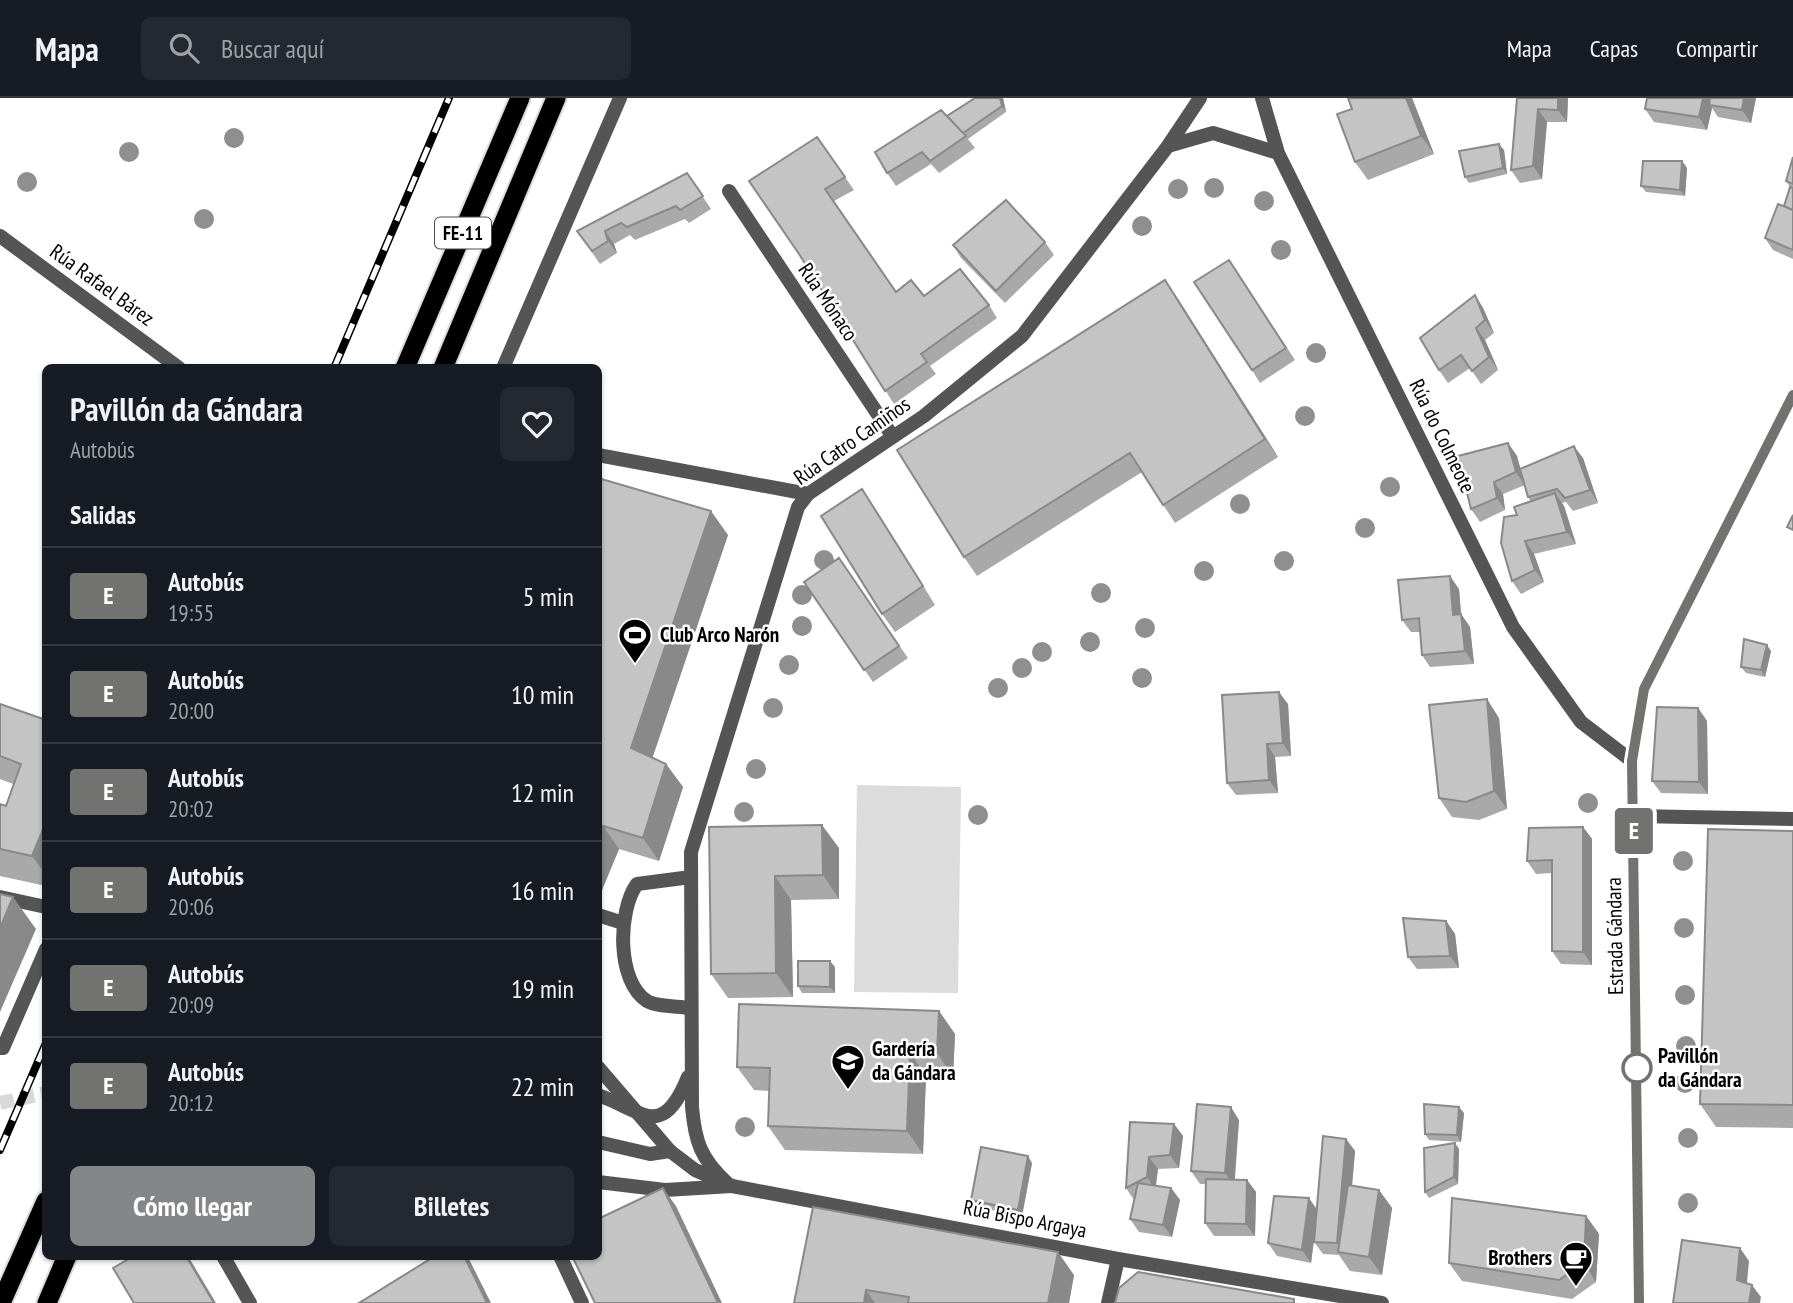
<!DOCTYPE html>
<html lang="es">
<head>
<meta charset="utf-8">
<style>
	:root { --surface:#171b24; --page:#242831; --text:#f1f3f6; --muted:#9ea1a6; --line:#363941; --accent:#858687 }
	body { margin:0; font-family:"PT Sans Narrow",sans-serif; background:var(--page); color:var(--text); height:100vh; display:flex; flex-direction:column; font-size:26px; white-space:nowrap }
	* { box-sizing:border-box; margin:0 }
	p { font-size:23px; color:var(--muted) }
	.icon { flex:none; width:38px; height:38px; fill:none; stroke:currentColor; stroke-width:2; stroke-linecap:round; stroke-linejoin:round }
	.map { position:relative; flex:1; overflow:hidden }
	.sheet { position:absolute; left:42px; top:266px; width:560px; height:896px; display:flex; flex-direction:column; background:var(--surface); border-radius:10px; box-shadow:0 2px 5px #0004 }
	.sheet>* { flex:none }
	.badge { padding:0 14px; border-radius:5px; font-size:24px; line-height:46px }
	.map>.badge { position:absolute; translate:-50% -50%; box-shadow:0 0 0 4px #fff }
	h2 { padding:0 28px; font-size:26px; line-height:63px }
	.round { display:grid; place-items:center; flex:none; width:74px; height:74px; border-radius:10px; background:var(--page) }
	.overview { display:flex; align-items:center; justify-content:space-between; height:119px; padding:0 28px }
	h1 { font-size:33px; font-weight:700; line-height:52px }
	.primary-button { display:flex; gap:14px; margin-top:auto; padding:14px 28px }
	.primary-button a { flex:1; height:80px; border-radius:10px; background:var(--accent); color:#fff; font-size:28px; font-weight:700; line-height:80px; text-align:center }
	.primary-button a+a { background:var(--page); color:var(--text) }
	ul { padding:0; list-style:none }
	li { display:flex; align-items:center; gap:21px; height:98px; padding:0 28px; border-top:2px solid var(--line) }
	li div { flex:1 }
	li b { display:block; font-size:26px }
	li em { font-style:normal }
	li .badge { min-width:77px; font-weight:700; text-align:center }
	header { display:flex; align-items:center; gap:42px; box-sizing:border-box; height:98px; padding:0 35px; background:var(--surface); border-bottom:2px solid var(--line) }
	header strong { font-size:33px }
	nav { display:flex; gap:38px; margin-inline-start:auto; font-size:24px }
	.search { width:490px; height:63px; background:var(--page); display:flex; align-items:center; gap:18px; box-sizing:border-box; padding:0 24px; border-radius:10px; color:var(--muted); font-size:26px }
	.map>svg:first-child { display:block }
	.green { fill:#dcdcdc }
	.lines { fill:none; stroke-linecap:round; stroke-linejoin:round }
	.minor-tunnel { stroke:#d9d9d9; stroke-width:14; stroke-dasharray:14 7; stroke-linecap:butt }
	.trunk-casing { stroke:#dbdbdb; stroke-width:23 }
	.service { stroke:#555; stroke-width:14 }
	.pedestrian { stroke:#555; stroke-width:14 }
	.minor { stroke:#555; stroke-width:14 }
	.tertiary { stroke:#555; stroke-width:14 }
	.trunk { stroke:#000; stroke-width:19 }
	.rail-casing { stroke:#000; stroke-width:8 }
	.rail { stroke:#fff; stroke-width:5; stroke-dasharray:16; stroke-linecap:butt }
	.tree { fill:#8f8f8f }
	.wall { fill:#a9a9a9 }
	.shaded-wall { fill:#898989 }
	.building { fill:#c4c4c4; stroke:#898989; stroke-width:2 }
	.line-casing { stroke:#fff; stroke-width:16 }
	.line { stroke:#727271; stroke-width:10 }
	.stop-dot { fill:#fff; stroke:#727271; stroke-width:3.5 }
	.labels { text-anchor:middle; stroke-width:5; stroke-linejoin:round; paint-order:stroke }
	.shield { fill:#fff; stroke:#4c4c4c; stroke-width:2 }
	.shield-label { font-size:19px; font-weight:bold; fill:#000 }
	.street-label { font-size:21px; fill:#000; stroke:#fff }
	.poi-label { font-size:21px; font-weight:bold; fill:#000; stroke:#fff; text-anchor:start }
	.stop-label { font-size:21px; font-weight:bold; fill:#000; stroke:#fff; text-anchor:start }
</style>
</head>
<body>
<header>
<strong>Mapa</strong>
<div class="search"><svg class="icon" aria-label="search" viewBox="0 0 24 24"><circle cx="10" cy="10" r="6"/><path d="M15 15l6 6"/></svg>Buscar aquí</div>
<nav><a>Mapa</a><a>Capas</a><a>Compartir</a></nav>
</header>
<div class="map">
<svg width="1793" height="1205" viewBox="0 0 1793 1205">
	<rect width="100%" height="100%" fill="#fff"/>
	<path class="green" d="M857,687L961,689L958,895L854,894Z"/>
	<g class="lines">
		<path class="minor-tunnel" d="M0,1005L46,995"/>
		<defs>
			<path id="trunk" d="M405,270L520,0
				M443,270L556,0
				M1,1205L46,1103
				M47,1205L67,1158"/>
		</defs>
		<use href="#trunk" class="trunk-casing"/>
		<path class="service" d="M503,270L620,0
			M598,357L808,396
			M598,817L623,825
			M690,910C678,908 657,909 647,903C616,883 618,812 637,786L691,779"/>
		<path class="pedestrian" d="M560,1158L582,1205"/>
		<path class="minor" d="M1262,0L1278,55L1513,529L1581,624L1632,663
			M1168,48L1213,35L1278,55
			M729,93L893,339
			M1634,718L1793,721
			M0,799L46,809
			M0,950H3L46,851
			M598,997C643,1013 662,1043 688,979
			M598,1044L650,1056L670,1053
			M598,1084L665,1092L732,1088
			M727,1085C701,1061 695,1044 692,1009L691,754L798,409L808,396L924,318L1022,238L1168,48L1200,0
			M223,1158L250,1205
			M1108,1205L1118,1161"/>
		<path class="tertiary" d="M0,138L179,270
			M598,969L670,1053L695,1072L732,1088L1118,1161L1382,1205
			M1639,1205L1632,663L1644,591L1793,297"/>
		<use href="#trunk" class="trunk"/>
		<defs>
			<path id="rail" d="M334,270L449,0
				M0,1052L46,945"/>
		</defs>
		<use href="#rail" class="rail-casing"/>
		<use href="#rail" class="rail"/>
	</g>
	<g class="tree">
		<circle cx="234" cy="40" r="10"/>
		<circle cx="129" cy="54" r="10"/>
		<circle cx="27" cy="84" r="10"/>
		<circle cx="1214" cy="90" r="10"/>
		<circle cx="1178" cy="91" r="10"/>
		<circle cx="1264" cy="103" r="10"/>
		<circle cx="204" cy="121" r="10"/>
		<circle cx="1142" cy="128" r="10"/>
		<circle cx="1281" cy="152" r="10"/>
		<circle cx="1316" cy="255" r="10"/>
		<circle cx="1305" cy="318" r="10"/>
		<circle cx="1390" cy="389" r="10"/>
		<circle cx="1240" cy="406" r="10"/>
		<circle cx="1365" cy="430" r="10"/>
		<circle cx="824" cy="462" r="10"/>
		<circle cx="1284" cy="463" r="10"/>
		<circle cx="1204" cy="473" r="10"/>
		<circle cx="1101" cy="495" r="10"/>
		<circle cx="802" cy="497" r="10"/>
		<circle cx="802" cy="528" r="10"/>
		<circle cx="1145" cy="530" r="10"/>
		<circle cx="1090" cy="544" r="10"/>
		<circle cx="1042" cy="554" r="10"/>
		<circle cx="789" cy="567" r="10"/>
		<circle cx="1022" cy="570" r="10"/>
		<circle cx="1142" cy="580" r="10"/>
		<circle cx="998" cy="590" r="10"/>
		<circle cx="773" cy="610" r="10"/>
		<circle cx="756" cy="671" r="10"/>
		<circle cx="1588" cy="705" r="10"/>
		<circle cx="744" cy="714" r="10"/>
		<circle cx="978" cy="717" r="10"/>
		<circle cx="1683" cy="763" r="10"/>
		<circle cx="1684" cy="830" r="10"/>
		<circle cx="1685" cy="897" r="10"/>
		<circle cx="1686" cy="948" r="10"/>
		<circle cx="1685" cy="985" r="10"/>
		<circle cx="745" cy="1029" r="10"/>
		<circle cx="1688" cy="1040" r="10"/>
		<circle cx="1688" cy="1105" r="10"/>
	</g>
	<path class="wall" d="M975,0H1003L1006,14L968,41L975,50L939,75L931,66L896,88L887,75L947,18Z
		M1412,0L1434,56L1368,82L1355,64Z
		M1517,0H1568L1567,24H1547L1542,81L1520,85L1511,72Z
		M1647,0H1756L1751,25L1718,19L1712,10L1707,32L1654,24L1645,11Z
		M817,39L854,92L834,103L896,194L989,207L997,220L930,268L936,276L894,306L799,156Z
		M1504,52L1507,76L1469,85L1465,79Z
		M1793,59V161L1773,152L1765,140L1784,108L1790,89L1786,83Z
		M1682,63L1687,70L1685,98L1646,94L1641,88Z
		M687,75L711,111L689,125L685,121L635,142L630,137L614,146L617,155L600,166L577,133Z
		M1045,144L1054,157L1005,205L961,160L953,147Z
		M1229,162L1295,262L1260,285L1252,272Z
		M1475,197L1483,210L1494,235L1485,242L1498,272L1481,286L1470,270L1448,285L1439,272Z
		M1178,201L1278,359L1175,425L1142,374L977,478L964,459Z
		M1508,345L1517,358L1520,371L1583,360L1598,405L1573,413L1566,404L1562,405L1564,408L1576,446L1534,456L1544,484L1521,496L1512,483L1517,417L1531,404L1528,399L1525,387L1503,396L1505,412L1480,424L1471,411Z
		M598,380L728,437L652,660L666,666L683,689L659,763L619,751L602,792L598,791Z
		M862,391L874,409L935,507L895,534L882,516Z
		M839,460L908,560L873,584L804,484Z
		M1459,491L1461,516L1470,529L1474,566L1430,569L1422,557L1420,534H1411L1402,522Z
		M1771,553L1765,579L1746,575L1741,569Z
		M0,606L46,622V788L0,778V706L6,708L13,686L0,681Z
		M1288,606L1291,658L1275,659L1278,695L1236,697L1227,685Z
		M1698,610L1707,623L1708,696L1661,695L1652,683Z
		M1499,620L1507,711L1479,722L1452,719L1439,700Z
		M709,729L839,750V801L791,802L793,899L728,900L711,876Z
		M1583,729L1592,741V867L1561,866L1552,853V775L1536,776L1527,763Z
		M1793,733V1030L1716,1029L1700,1006Z
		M1446,823L1455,836L1459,870L1417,871L1408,859Z
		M835,869V895H802L798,888Z
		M939,913L955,936L953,979L926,978L923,1056L785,1052L768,1028L769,993L754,992L737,969Z
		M1464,1015L1461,1044L1429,1042L1425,1036Z
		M1239,1022L1235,1081L1247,1082L1256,1094L1255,1138H1214L1205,1125L1206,1086H1200L1191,1073Z
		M1174,1026L1183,1038L1179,1070L1158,1071L1156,1088L1171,1090L1180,1102L1172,1139L1139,1134L1130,1121L1134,1102L1126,1090Z
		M1346,1041L1355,1053L1352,1088L1379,1092L1392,1110L1382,1177L1350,1173L1339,1157L1323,1156L1314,1144L1315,1131L1311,1165L1277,1158L1268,1145L1317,1111Z
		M1459,1051L1458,1086L1429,1100L1425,1094Z
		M1032,1065L1022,1118L976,1109L971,1102Z
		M813,1109L1074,1177L1069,1205H794Z
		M1586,1118L1599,1136L1596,1184L1572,1201L1462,1183L1449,1165Z"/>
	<path class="shaded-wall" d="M1000,0H1003L1006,14L1002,8Z
		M1406,0H1412L1434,56L1421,38Z
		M1558,0H1568L1567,24L1558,12Z
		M1703,0H1714L1709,7L1712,10L1707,32L1699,19Z
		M1744,0H1756L1751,25L1742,12Z
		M1538,11L1547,24L1542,81L1533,68Z
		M1499,46L1504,52L1507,76L1503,70Z
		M1682,63L1687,70L1685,98L1680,92Z
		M605,133L614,146L617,155L608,143Z
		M1165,182L1178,201L1278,359L1265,341Z
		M1475,197L1483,210L1494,235L1485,222Z
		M1476,230L1485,242L1498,272L1489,259Z
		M1508,345L1517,358L1525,387L1516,374Z
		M1574,348L1583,360L1598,405L1590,392Z
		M1494,384L1503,396L1505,412L1497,400Z
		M862,391L874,409L935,507L923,488Z
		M1555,395L1564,408L1576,446L1567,434Z
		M711,413L728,437L648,673L631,650Z
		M1525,443L1534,456L1544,484L1535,472Z
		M1450,478L1459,491L1462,529L1453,517Z
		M1461,516L1470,529L1474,566L1465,553Z
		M1767,547L1771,553L1765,579L1761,572Z
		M1279,594L1288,606L1291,658L1283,645Z
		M1487,601L1499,620L1507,711L1494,693Z
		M1698,610L1707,623L1708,696L1699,684Z
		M1267,646L1275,659L1278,695L1269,682Z
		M666,666L683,689L659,763L643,740Z
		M46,724V777L32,758Z
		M822,727L839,750V801L823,777Z
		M603,728L619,751L602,792L598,788V737Z
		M1583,729L1592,741V867L1583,854Z
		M775,778L791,802L793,899L776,875Z
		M13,799L36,831L0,914V830Z
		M1446,823L1455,836L1459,870L1450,858Z
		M830,863L835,869V895L830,889Z
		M939,913L955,936L953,979L937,955Z
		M910,955L926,978L923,1056L907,1033Z
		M1231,1009L1239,1022L1234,1088L1225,1075Z
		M1459,1009L1464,1015L1461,1044L1457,1037Z
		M1174,1026L1183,1038L1179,1070L1170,1057Z
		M1346,1041L1355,1053L1346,1156L1344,1155L1337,1145Z
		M1455,1045L1459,1051L1458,1086L1454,1079Z
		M1028,1058L1032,1065L1022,1118L1018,1112Z
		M1149,1059L1158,1071L1155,1092L1147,1079Z
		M1247,1082L1256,1094L1255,1138L1246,1126Z
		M663,1090L676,1108L722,1205H718Z
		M1171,1090L1180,1102L1172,1139L1163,1127Z
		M1379,1092L1392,1110L1382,1177L1369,1159Z
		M1309,1100L1318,1113L1311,1165L1302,1152Z
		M1586,1118L1599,1136L1596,1184L1584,1165Z
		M1740,1150L1749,1163L1746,1195L1737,1182Z
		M1058,1154L1074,1177L1069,1205H1048Z
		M186,1158H188L216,1205H214Z
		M464,1158H467L470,1163L491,1205H487Z
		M1752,1187L1761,1199L1760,1205H1749Z
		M866,1192L875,1205H864Z"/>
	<path class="building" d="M975,0H1000L1002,8L963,35L947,18Z
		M1348,0H1406L1421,38L1355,64L1337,16L1352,11Z
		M1517,0H1558V12L1538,11L1533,68L1511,72Z
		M1647,0H1703L1699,19L1645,11Z
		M1710,0H1744L1742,12L1709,7Z
		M941,12L966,38L930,63L922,54L887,75L875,54Z
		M817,39L845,79L825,91L896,194L911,182L924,198L960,171L989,207L921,256L927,264L885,293L799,156L749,83Z
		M1499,46L1503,70L1465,79L1459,53Z
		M1793,59V86L1786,83Z
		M1643,63H1682L1680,92L1641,88Z
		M687,75L703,98L680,112L676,108L627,129L621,125L605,133L608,143L592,153L577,133Z
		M1790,89L1793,90V112L1784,108Z
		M1006,102L1045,144L996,193L953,147Z
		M1778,106L1793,112V152L1765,140Z
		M1229,162L1286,250L1252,272L1194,184Z
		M1165,182L1265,341L1163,407L1130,355L964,459L897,352Z
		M1475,197L1485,222L1476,230L1489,259L1472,273L1461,257L1439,272L1420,240Z
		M1508,345L1516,374L1494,384L1497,400L1471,411L1458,358Z
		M1574,348L1590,392L1565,400L1557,391L1528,399L1520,371Z
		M598,380L711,413L631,650L666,666L643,740L603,728L598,737Z
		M862,391L923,488L882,516L821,418Z
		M1555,395L1567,434L1525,443L1535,472L1512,483L1501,445L1504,419L1517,417L1514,409Z
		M1793,417V432L1787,429Z
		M839,460L899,548L864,572L804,484Z
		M1450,478L1453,517L1461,516L1465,553L1422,557L1419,520L1402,522L1398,482Z
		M1744,541L1767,547L1761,572L1741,569Z
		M1279,594L1283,645L1267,646L1269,682L1227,685L1222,597Z
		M1487,601L1494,693L1466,704L1439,700L1429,607Z
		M0,606L46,622V724L32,758L0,751V706L6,708L21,666L0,658Z
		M1657,609L1698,610L1699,684L1652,683Z
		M822,727L823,777L775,778L776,875L711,876L709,729Z
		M1583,729V854L1552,853V762L1527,763L1529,730Z
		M1708,731L1793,733V1007L1700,1006Z
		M0,796L13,799L0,830Z
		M1403,820L1446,823L1450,858L1408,859Z
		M798,863H830V889L798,888Z
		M739,906L939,913L937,955H910L907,1033L768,1028L770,970L737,969Z
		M1197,1006L1231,1009L1225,1075L1191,1073Z
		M1424,1006L1459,1009L1457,1037L1425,1036Z
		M1130,1024L1174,1026L1170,1057L1149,1059L1147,1079L1126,1090Z
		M1323,1038L1346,1041L1337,1145L1314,1144Z
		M1455,1045L1454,1079L1425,1094L1424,1050Z
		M981,1049L1028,1058L1018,1112L971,1102Z
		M1206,1081L1247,1082L1246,1126L1205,1125Z
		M1138,1085L1171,1090L1163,1127L1130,1121Z
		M1348,1087L1379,1092L1369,1159L1338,1154Z
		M663,1090L718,1205H595L572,1158H598V1121Z
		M1274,1098L1309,1100L1302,1152L1268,1145Z
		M1452,1100L1586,1118L1584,1165L1559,1182L1449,1165Z
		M813,1109L1058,1154L1048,1205H908L909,1199L866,1192L864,1205H794Z
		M1682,1142L1740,1150L1737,1182L1752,1187L1749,1205H1673Z
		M134,1158H186L214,1205H134L113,1170Z
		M435,1158H464L487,1205H359Z
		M1138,1174L1294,1201V1205H1115L1119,1190Z"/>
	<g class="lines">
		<defs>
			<path id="line" d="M1639,1205L1632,663L1644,591L1793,297"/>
		</defs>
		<use href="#line" class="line-casing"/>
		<use href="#line" class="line"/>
	</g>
	<defs>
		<symbol id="stadium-pin" viewBox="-11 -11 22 30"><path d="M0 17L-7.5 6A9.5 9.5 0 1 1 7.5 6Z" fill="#000" stroke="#fff"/><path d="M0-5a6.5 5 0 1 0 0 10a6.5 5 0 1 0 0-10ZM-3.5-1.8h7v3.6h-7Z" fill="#fff"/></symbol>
		<symbol id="school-pin" viewBox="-11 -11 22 30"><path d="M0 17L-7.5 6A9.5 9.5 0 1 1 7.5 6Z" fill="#000" stroke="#fff"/><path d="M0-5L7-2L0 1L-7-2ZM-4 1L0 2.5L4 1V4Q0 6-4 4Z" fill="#fff"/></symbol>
		<symbol id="cafe-pin" viewBox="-11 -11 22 30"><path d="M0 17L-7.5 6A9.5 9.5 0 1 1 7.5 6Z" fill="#000" stroke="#fff"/><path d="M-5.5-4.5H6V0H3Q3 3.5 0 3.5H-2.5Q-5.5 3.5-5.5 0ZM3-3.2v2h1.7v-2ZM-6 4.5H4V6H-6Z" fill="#fff"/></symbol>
	</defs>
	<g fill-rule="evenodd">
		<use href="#stadium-pin" x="616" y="518" width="38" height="52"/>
		<use href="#school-pin" x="829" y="944" width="38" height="52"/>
		<use href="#cafe-pin" x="1557" y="1141" width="38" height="52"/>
	</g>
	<circle class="stop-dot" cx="1637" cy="970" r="14"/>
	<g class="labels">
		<rect class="shield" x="435" y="119.5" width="56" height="31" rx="5"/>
		<g class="shield-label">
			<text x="463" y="142">FE-11</text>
		</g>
		<g class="street-label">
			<text transform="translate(102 187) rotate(36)" y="7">Rúa Rafael Bárez</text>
			<text transform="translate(828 204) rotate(56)" y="7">Rúa Mónaco</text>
			<text transform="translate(1442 338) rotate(64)" y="7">Rúa do Colmeote</text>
			<text transform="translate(852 343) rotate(-35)" y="7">Rúa Catro Camiños</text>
			<text transform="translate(1615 838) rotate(-91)" y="7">Estrada Gándara</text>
			<text transform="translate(1025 1121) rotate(11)" y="7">Rúa Bispo Argaya</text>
		</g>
		<g class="poi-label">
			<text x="660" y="544">Club Arco Narón</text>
			<text x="872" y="958">Gardería<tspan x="872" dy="24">da Gándara</tspan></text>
			<text x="1552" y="1167" text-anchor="end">Brothers</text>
		</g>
		<g class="stop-label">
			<text x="1658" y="965">Pavillón<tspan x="1658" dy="24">da Gándara</tspan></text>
		</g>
	</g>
</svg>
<b class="badge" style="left:1634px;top:733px;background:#727271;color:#fff">E</b>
<section class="sheet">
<div class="overview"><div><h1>Pavillón da Gándara</h1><p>Autobús</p></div><a class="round"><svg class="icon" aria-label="heart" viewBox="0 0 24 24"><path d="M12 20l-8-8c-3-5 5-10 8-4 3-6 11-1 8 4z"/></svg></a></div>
<h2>Salidas</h2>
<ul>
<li><span class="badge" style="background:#727271;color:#fff">E</span><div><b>Autobús</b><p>19:55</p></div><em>5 min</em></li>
<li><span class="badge" style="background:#727271;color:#fff">E</span><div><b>Autobús</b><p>20:00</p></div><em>10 min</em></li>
<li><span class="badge" style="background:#727271;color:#fff">E</span><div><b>Autobús</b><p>20:02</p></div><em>12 min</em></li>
<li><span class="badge" style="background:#727271;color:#fff">E</span><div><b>Autobús</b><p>20:06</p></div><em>16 min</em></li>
<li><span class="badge" style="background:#727271;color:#fff">E</span><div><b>Autobús</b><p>20:09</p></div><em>19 min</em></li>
<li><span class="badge" style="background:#727271;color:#fff">E</span><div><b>Autobús</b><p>20:12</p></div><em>22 min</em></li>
</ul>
<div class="primary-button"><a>Cómo llegar</a><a>Billetes</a></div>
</section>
</div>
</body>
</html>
